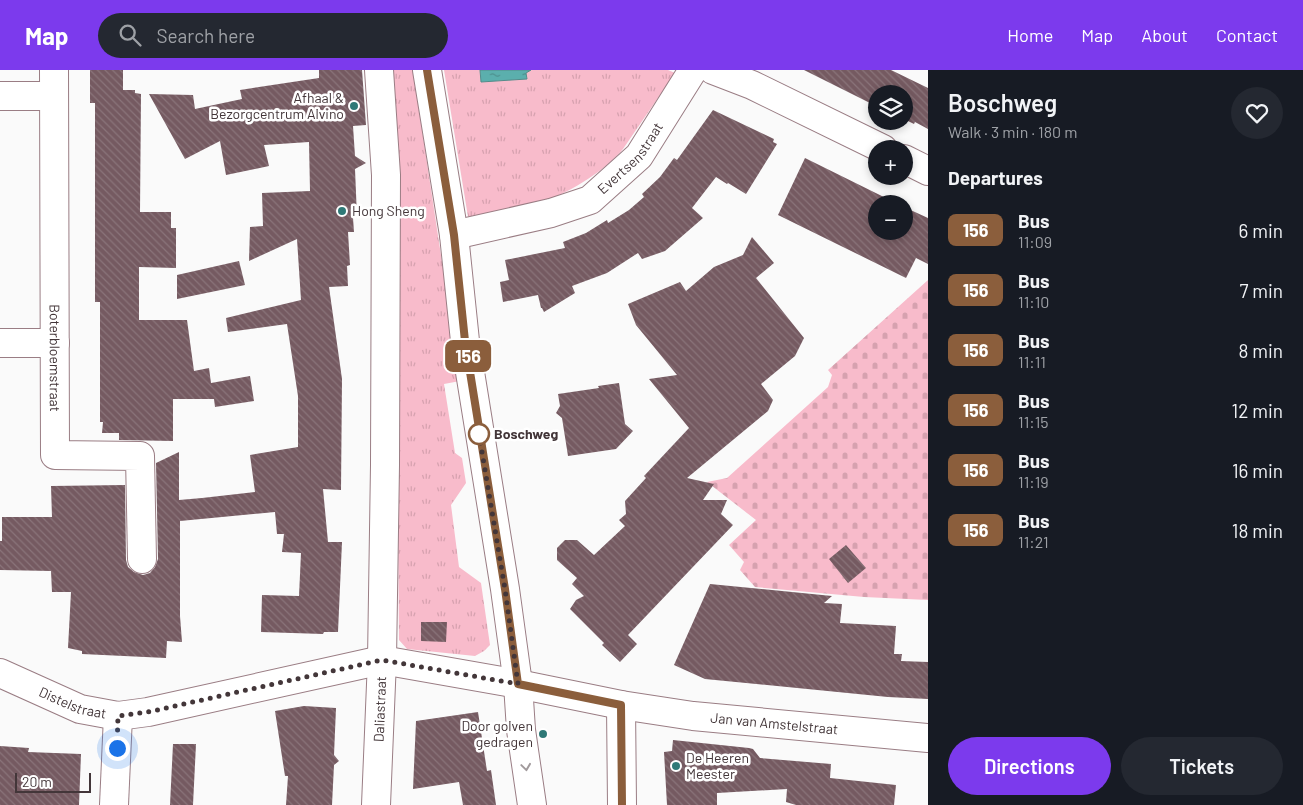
<!DOCTYPE html>
<html lang="en">
<head>
<meta charset="utf-8">
<style>
	:root { --surface:#171b24; --page:#242831; --text:#f1f3f6; --muted:#9ea1a6; --accent:#7c3aed }
	body { margin:0; font-family:Barlow,sans-serif; background:var(--page); color:var(--text); height:100vh; display:flex; flex-direction:column; font-size:19px; white-space:nowrap }
	* { box-sizing:border-box; margin:0 }
	p { font-size:16px; color:var(--muted) }
	.icon { flex:none; width:28px; height:28px; fill:none; stroke:currentColor; stroke-width:2; stroke-linecap:round; stroke-linejoin:round }
	.map { position:relative; flex:1; overflow:hidden }
	.side { display:flex; flex-direction:column; background:var(--surface); width:375px }
	.side>* { flex:none }
	.badge { padding:0 10px; border-radius:8px; font-size:18px; line-height:32px }
	.tools { position:absolute; left:868px; top:15px; display:grid; gap:10px }
	.tools a { display:grid; place-items:center; width:45px; height:45px; border-radius:50%; background:var(--surface); box-shadow:0 2px 8px #0003; font-size:25px }
	.scale { position:absolute; left:15px; bottom:12px; width:76px; box-sizing:border-box; padding-left:5px; border:2px solid #433639; border-top:0; font-size:14px; line-height:18px; white-space:nowrap; color:#433639; -webkit-text-stroke:4px #fff; paint-order:stroke }
	.you { position:absolute; width:25px; height:25px; margin:-12px; border:4px solid #fff; border-radius:50%; background:#1a73e8; box-shadow:0 0 0 8px #1a73e833 }
	.map>.badge { position:absolute; translate:-50% -50%; box-shadow:0 0 0 2px #fff }
	h2 { padding:0 20px; font-size:19px; line-height:45px }
	.round { display:grid; place-items:center; flex:none; width:52px; height:52px; border-radius:26px; background:var(--page) }
	.overview { display:flex; align-items:center; justify-content:space-between; height:85px; padding:0 20px }
	h1 { font-size:24px; font-weight:600; line-height:38px }
	.button { display:flex; gap:10px; margin-top:auto; padding:10px 20px }
	.button a { flex:1; height:58px; border-radius:30px; background:var(--accent); color:#fff; font-size:20px; font-weight:600; line-height:58px; text-align:center }
	.button a+a { background:var(--page); color:var(--text) }
	ul { padding:0; list-style:none }
	li { display:flex; align-items:center; gap:15px; height:60px; padding:0 20px }
	li div { flex:1 }
	li b { display:block; font-size:19px }
	li em { font-style:normal }
	li .badge { min-width:55px; font-weight:700; text-align:center }
	header { display:flex; align-items:center; gap:30px; box-sizing:border-box; height:70px; padding:0 25px; background:var(--accent); color:#fff }
	header strong { font-size:24px }
	nav { display:flex; gap:28px; margin-inline-start:auto; font-size:18px }
	.search { width:350px; height:45px; background:var(--page); display:flex; align-items:center; gap:12px; box-sizing:border-box; padding:0 18px; border-radius:28px; color:var(--muted); font-size:19px }
	main { display:flex; flex:1; min-height:0 }
	.map>svg:first-child { display:block }
	.grass { fill:url(#grass-tufts) }
	.cemetery { fill:url(#cemetery-stones) }
	.water { fill:url(#water-ripples); stroke:#548b8a }
	.building { fill:url(#building-back-hatch) }
	.lines { fill:none; stroke-linecap:round; stroke-linejoin:round }
	.minor-casing { stroke:#9a7d84; stroke-width:30 }
	.minor { stroke:#fff; stroke-width:28 }
	.oneway { stroke:#a19a9c }
	.line-casing { stroke:#fff; stroke-width:11 }
	.line { stroke:#8b5e3c; stroke-width:8 }
	.walk { stroke:#433639; stroke-width:5; stroke-dasharray:0 9 }
	.poi-dot { fill:#2f7977; stroke:#fff; stroke-width:2 }
	.stop-dot { fill:#fff; stroke:#8b5e3c; stroke-width:2.5 }
	.labels { text-anchor:middle; stroke-width:5; stroke-linejoin:round; paint-order:stroke }
	.poi-label { font-size:14px; fill:#433639; stroke:#fff; text-anchor:end }
	.street-label { font-size:14px; fill:#433639; stroke:#fff }
	.stop-label { font-size:14px; font-weight:bold; fill:#433639; stroke:#fff; text-anchor:start }
</style>
</head>
<body>
<header>
<strong>Map</strong>
<div class="search"><svg class="icon" aria-label="search" viewBox="0 0 24 24"><circle cx="10" cy="10" r="6"/><path d="M15 15l6 6"/></svg>Search here</div>
<nav><a>Home</a><a>Map</a><a>About</a><a>Contact</a></nav>
</header>
<main>
<div class="map">
<svg width="928" height="735" viewBox="0 0 928 735">
	<defs>
		<pattern id="grass-tufts" width="24" height="20" patternUnits="userSpaceOnUse" patternTransform="scale(1.25)"><rect width="24" height="20" fill="#f8bbcb"/><path d="M3 7l-1-3M5 7V3M7 7l1-3M15 17l-1-3M17 17v-4M19 17l1-3" fill="none" stroke="#d6a1af"/></pattern>
		<pattern id="cemetery-stones" width="16" height="16" patternUnits="userSpaceOnUse" patternTransform="scale(1.25)"><rect width="16" height="16" fill="#f8bbcb"/><path d="M2 7V4a2 2 0 0 1 4 0v3zM10 15v-3a2 2 0 0 1 4 0v3z" fill="#d6a1af"/></pattern>
		<pattern id="water-ripples" width="26" height="14" patternUnits="userSpaceOnUse" patternTransform="scale(1.25)"><rect width="26" height="14" fill="#5bafad"/><path d="M2 4q2-2 4 0t4 0M15 11q2-2 4 0t4 0" fill="none" stroke="#4d8f8e"/></pattern>
		<pattern id="building-back-hatch" width="6" height="6" patternUnits="userSpaceOnUse" patternTransform="scale(1.25)"><rect width="6" height="6" fill="#755a61"/><path d="M-1 5l2 2M0 0l6 6M5-1l2 2" fill="none" stroke="#8a747a"/></pattern>
	</defs>
	<rect width="100%" height="100%" fill="#fafafa"/>
	<path class="grass" d="M388,0H413L460,311L444,314L455,383L462,388L466,413L451,435L459,497L481,513L490,575L484,581L475,586L407,579L399,570L397,332Z
		M444,0H480L481,12L527,8L526,3L531,0H668L675,3L623,79C606,100 572,121 547,130C521,138 494,141 468,147Z"/>
	<path class="cemetery" d="M928,210V530L864,527L755,517L740,500L744,492L729,475L756,450L707,412L727,408L828,317L832,305L828,300Z"/>
	<path class="water" d="M480,0H531L526,3L527,9L481,12Z"/>
	<path class="building" d="M90,0H123V20H135V23L141,24L140,142H171V158H176V198L139,197V250H187L194,301L209,298L211,313L250,306L254,331L215,337L214,329H173V371L119,370V363H102L103,352H100V232H95V33H90Z
		M319,0H362L366,55L353,56L355,86L366,93L355,99L357,147L353,148L354,162H348L350,195L347,196L348,216L329,217L342,309L341,420L323,419L328,472H342L338,562H324L323,564L261,562L262,525L299,526L301,483L282,482L284,464H277L275,442L180,451V546L182,572L167,571L166,588L82,584V581L68,578L71,522H52L51,501L0,500V471H2V447H52L51,416L125,415L126,490L128,497L134,502L143,505L150,503L155,497L158,489L156,393L179,382V430L202,428L255,422L250,385L298,377V326L287,254L228,262L226,248L301,230L297,169L249,191L250,157L263,156L262,123L310,121L309,72L264,75L269,96L226,105L220,71L185,89L149,24L193,25L195,39L242,29L240,20L319,8Z
		M804,0H891L928,18V59L915,52L914,54L904,49V24H876V36Z
		M713,40L774,69L773,72L777,74L746,124L728,113L727,114L716,107L692,138L703,148L665,181L642,189L638,183L607,203L572,216L575,223L544,242L542,238H541L538,225L503,232L500,212L509,210L505,190L565,178L563,172L586,163L607,150L608,153L629,140L644,127L642,124L660,107L674,88L677,90Z
		M805,88L898,134H876V161H904V137L928,148V194L916,188L906,208L778,145Z
		M752,167L774,193L756,208L804,268L795,286L761,314L773,330L768,341L687,408L714,414L703,430H727L721,444L733,455L628,565L637,574L620,592L602,575L604,573L570,539L576,530L584,526L572,514L577,508L557,490V478L565,470H577L594,485L625,456L619,450L626,444L625,431L646,408L644,406L689,358L649,309L677,305L636,255L628,234L680,212L686,221L714,197L743,185Z
		M239,191L245,215L177,229V205Z
		M619,313L625,354L633,361L616,379L568,386L562,348L556,343L560,336L558,324L599,318L598,316Z
		M846,475L866,498L848,513L829,489Z
		M710,514L832,526L824,533L842,534L840,553L896,556L894,584H902L901,591L928,592V629L888,627L705,609L674,595Z
		M421,552H447L446,572L421,571Z
		M304,636L336,638L334,685L339,691L334,695L332,735H286L288,706H285L275,641Z
		M478,642L487,701L491,700L496,735H463L459,712L413,719L416,651Z
		M673,670L749,678L753,679L760,688L831,694L830,708L896,715L894,735H796L786,732L787,719L717,723V735H667L664,682L672,681Z
		M173,674H196L193,735H170Z
		M0,676L29,678L28,682L81,684L79,735H0Z"/>
	<g class="lines">
		<defs>
			<g id="minor">
				<path id="s1" d="M54,0L55,385L140,386L142,489"/>
				<path d="M427,0L454,165L465,271L505,519L518,614L521,660L532,735"/>
				<path d="M713,0L752,15L883,79"/>
				<path d="M0,26H54"/>
				<path d="M904,89L928,101"/>
				<path id="s2" d="M454,165L551,143L590,130L639,86L693,0"/>
				<path d="M0,273H55"/>
				<path id="s3" d="M0,603L80,639L118,646L148,642L382,590L518,614L621,635L693,646L928,668"/>
				<path d="M621,635L622,735"/>
				<path d="M114,735L118,646"/>
				<path id="s4" d="M376,735L382,590L385,395L386,105L379,0"/>
			</g>
		</defs>
		<use href="#minor" class="minor-casing"/>
		<use href="#minor" class="minor"/>
	</g>
	<defs><path id="oneway-chevron" d="M-2-3.5L2.5 0L-2 3.5" fill="none" stroke-width="1.6" stroke-linecap="round" stroke-linejoin="round" transform="scale(1.25)"/></defs>
	<use class="oneway" href="#oneway-chevron" transform="translate(526 697) rotate(82)"/>
	<g class="lines">
		<defs>
			<path id="line" d="M427,0L454,165L465,271L505,519L518,614L621,635L622,735"/>
		</defs>
		<use href="#line" class="line-casing"/>
		<use href="#line" class="line"/>
		<path class="walk" d="M117,678L118,646L148,642L382,590L518,614L505,519L479,364"/>
	</g>
	<g class="poi-dot">
		<circle cx="354" cy="36" r="5"/>
		<circle cx="342" cy="141" r="5"/>
		<circle cx="543" cy="664" r="5"/>
		<circle cx="676" cy="696" r="5"/>
	</g>
	<circle class="stop-dot" cx="479" cy="364" r="10"/>
	<g class="labels">
		<g class="poi-label">
			<text x="344" y="33">Afhaal &amp;<tspan x="344" dy="16">Bezorgcentrum Alvino</tspan></text>
			<text x="352" y="146" text-anchor="start">Hong Sheng</text>
			<text x="533" y="661">Door golven<tspan x="533" dy="16">gedragen</tspan></text>
			<text x="686" y="693" text-anchor="start">De Heeren<tspan x="686" dy="16">Meester</tspan></text>
		</g>
		<g class="street-label">
			<text dy="5" stroke="none"><textPath href="#s2" startOffset="199">Evertsenstraat</textPath></text>
			<text dy="5" stroke="none"><textPath href="#s1" startOffset="288">Boterbloemstraat</textPath></text>
			<text dy="5" stroke="none"><textPath href="#s3" startOffset="79">Distelstraat</textPath></text>
			<text dy="5" stroke="none"><textPath href="#s4" startOffset="96">Daliastraat</textPath></text>
			<text dy="5" stroke="none"><textPath href="#s3" startOffset="794">Jan van Amstelstraat</textPath></text>
		</g>
		<g class="stop-label">
			<text x="494" y="369">Boschweg</text>
		</g>
	</g>
</svg>
<div class="tools">
<a><svg class="icon" aria-label="layers" viewBox="0 0 24 24"><path d="M12 4l9 5-9 5-9-5zM3 14l9 5 9-5"/></svg></a>
<a>+</a>
<a>−</a>
</div>
<div class="scale">20 m</div>
<div class="you" style="left:117px;top:678px"></div>
<b class="badge" style="left:468px;top:286px;background:#8b5e3c;color:#fff">156</b>
</div>
<section class="side">
<div class="overview"><div><h1>Boschweg</h1><p>Walk · 3 min · 180 m</p></div><a class="round"><svg class="icon" aria-label="heart" viewBox="0 0 24 24"><path d="M12 20l-8-8c-3-5 5-10 8-4 3-6 11-1 8 4z"/></svg></a></div>
<h2>Departures</h2>
<ul>
<li><span class="badge" style="background:#8b5e3c;color:#fff">156</span><div><b>Bus</b><p>11:09</p></div><em>6 min</em></li>
<li><span class="badge" style="background:#8b5e3c;color:#fff">156</span><div><b>Bus</b><p>11:10</p></div><em>7 min</em></li>
<li><span class="badge" style="background:#8b5e3c;color:#fff">156</span><div><b>Bus</b><p>11:11</p></div><em>8 min</em></li>
<li><span class="badge" style="background:#8b5e3c;color:#fff">156</span><div><b>Bus</b><p>11:15</p></div><em>12 min</em></li>
<li><span class="badge" style="background:#8b5e3c;color:#fff">156</span><div><b>Bus</b><p>11:19</p></div><em>16 min</em></li>
<li><span class="badge" style="background:#8b5e3c;color:#fff">156</span><div><b>Bus</b><p>11:21</p></div><em>18 min</em></li>
</ul>
<div class="button"><a>Directions</a><a>Tickets</a></div>
</section>
</main>
</body>
</html>
